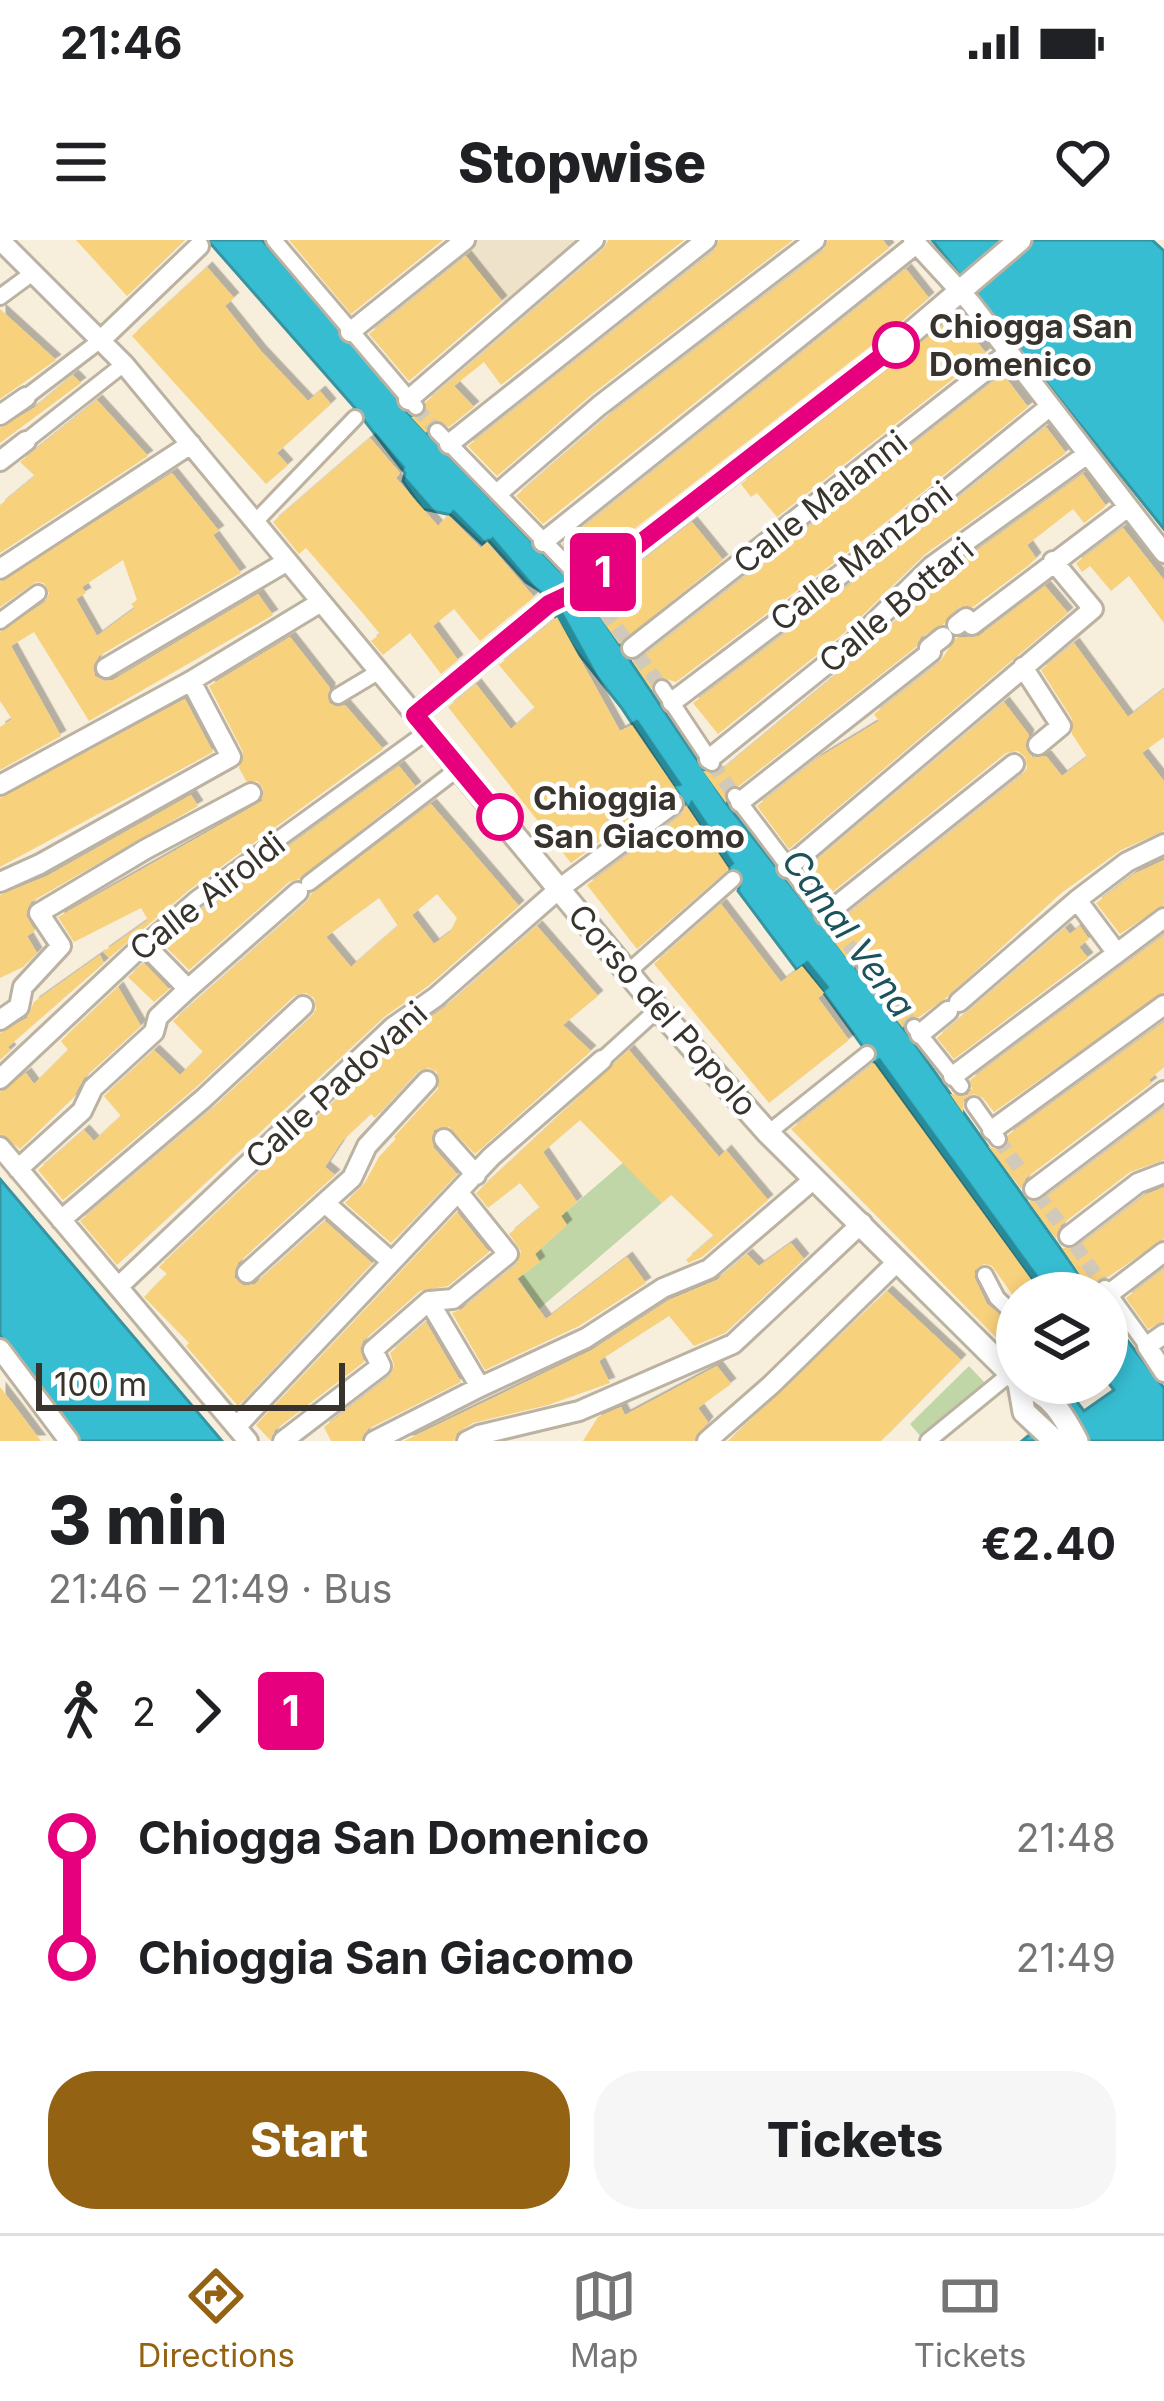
<!DOCTYPE html>
<html lang="en">
<head>
<meta charset="utf-8">
<style>
	:root { --surface:#fff; --page:#f6f6f6; --text:#202124; --muted:#757577; --line:#e0e0e0; --accent:#946213 }
	body { margin:0; font-family:Inter,sans-serif; background:var(--page); color:var(--text); height:100vh; display:flex; flex-direction:column; font-size:45px; white-space:nowrap }
	* { box-sizing:border-box; margin:0 }
	p { font-size:39px; color:var(--muted) }
	.icon { flex:none; width:66px; height:66px; fill:none; stroke:currentColor; stroke-width:2; stroke-linecap:round; stroke-linejoin:round }
	.map { position:relative; height:1201px; overflow:hidden }
	.side { display:flex; flex-direction:column; background:var(--surface); flex:1 }
	.side>* { flex:none }
	.badge { padding:0 24px; border-radius:9px; font-size:42px; line-height:78px }
	.fabs { position:absolute; left:996px; top:1032px; display:grid; gap:24px }
	.fabs a { display:grid; place-items:center; width:132px; height:132px; border-radius:50%; background:var(--surface); box-shadow:0 6px 18px #0003; font-size:60px }
	.scale { position:absolute; left:36px; bottom:30px; width:309px; box-sizing:border-box; padding-left:12px; border:6px solid #38342d; border-top:0; font-size:33px; line-height:42px; white-space:nowrap; color:#38342d; -webkit-text-stroke:9px #fff; paint-order:stroke }
	.map>.badge { position:absolute; translate:-50% -50%; box-shadow:0 0 0 6px #fff }
	.legs { display:flex; align-items:center; gap:18px; height:132px; padding:0 48px; font-size:39px }
	.legs p { margin-inline-start:auto }
	.head { display:flex; align-items:center; justify-content:space-between; height:204px; padding:0 48px }
	h1 { font-size:66px; font-weight:800; line-height:90px }
	.button { display:flex; gap:24px; margin-top:auto; padding:24px 48px }
	.button a { flex:1; height:138px; border-radius:48px; background:var(--accent); color:#fff; font-size:48px; font-weight:800; line-height:138px; text-align:center }
	.button a+a { background:var(--page); color:var(--text) }
	ul { padding:0 48px; list-style:none }
	li { display:flex; align-items:center; gap:42px; height:120px; font-size:45px }
	li i { display:grid; place-items:center; width:18px; height:100%; margin:0 15px; background:currentColor }
	li i::after { content:''; width:30px; height:30px; margin:-15px; border:9px solid; border-radius:50%; background:var(--surface) }
	li p { margin-inline-start:auto }
	li:first-child i { background:linear-gradient(#0000 50%,currentColor 0) }
	li:last-child i { background:linear-gradient(currentColor 50%,#0000 0) }
	.status { display:flex; justify-content:space-between; align-items:center; height:84px; padding:0 60px; background:var(--surface); direction:ltr }
	.status svg { height:33px; fill:currentColor }
	header { display:flex; justify-content:space-between; align-items:center; height:156px; padding:0 48px; background:var(--surface); font-size:54px; font-weight:800 }
	.tab-bar { display:flex; justify-content:space-around; align-items:center; height:168px; border-top:3px solid var(--line); background:var(--surface); font-size:33px; color:var(--muted) }
	.tab-bar a { display:grid; justify-items:center; gap:6px }
	.tab-bar .selected { color:var(--accent) }
	.map>svg:first-child { display:block }
	.built { fill:#eee2ca }
	.green { fill:#c0d6a6 }
	.water { fill:#37bdd2; stroke:#3794a0; stroke-width:3 }
	.building { fill:#f8d17b; fill-rule:evenodd; filter:url(#shadow) }
	.lines { fill:none; stroke-linecap:round; stroke-linejoin:round }
	.pedestrian-tunnel { stroke:#d1c9b9; stroke-width:14; stroke-dasharray:14 7; stroke-linecap:butt }
	.pedestrian-casing { stroke:#bbb2a1; stroke-width:20 }
	.minor-casing { stroke:#bbb2a1; stroke-width:24 }
	.tertiary-casing { stroke:#bbb2a1; stroke-width:27 }
	.pedestrian { stroke:#fff; stroke-width:14 }
	.minor { stroke:#fff; stroke-width:18 }
	.tertiary { stroke:#fff; stroke-width:21 }
	.line-1-casing { stroke:#fff; stroke-width:27 }
	.line-1 { stroke:#e6007e; stroke-width:18 }
	.stop-1-dot { fill:#fff; stroke:#e6007e; stroke-width:6 }
	.labels { text-anchor:middle; stroke-width:9; stroke-linejoin:round; paint-order:stroke }
	.stop-label { font-size:33px; font-weight:bold; fill:#38342d; stroke:#fff; text-anchor:start }
	.street-label { font-size:33px; fill:#38342d; stroke:#fff }
	.water-label { font-size:36px; font-style:italic; fill:#1b525b; stroke:#fff }
</style>
</head>
<body>
<div class="status"><b>21:46</b><svg viewBox="0 0 49 12"><path d="M0 12V9h3v3zM5 12V6h3v6zM10 12V3h3v9zM15 12V0h3v12zM26 1h20v11H26zM47 4h2v5h-2z"/></svg></div>
<header><svg class="icon" aria-label="menu" viewBox="0 0 24 24"><path d="M4 6h16M4 12h16M4 18h16"/></svg>Stopwise<svg class="icon" aria-label="heart" viewBox="0 0 24 24"><path d="M12 20l-8-8c-3-5 5-10 8-4 3-6 11-1 8 4z"/></svg></header>
<div class="map">
<svg width="1164" height="1201" viewBox="0 0 1164 1201">
	<defs>
		<filter id="shadow"><feDropShadow dx="5.5" dy="-5.5" stdDeviation="0" flood-color="#0004"/></filter>
	</defs>
	<rect width="100%" height="100%" fill="#f7eedc"/>
	<path class="built" d="M471,0H581L505,63L460,9Z"/>
	<path class="green" d="M625,921L662,963L539,1069L518,1038L540,1022L535,1014L567,985L561,976Z
		M969,1126L986,1144L922,1198L910,1184Z"/>
	<path class="water" d="M195,0H262L386,141L399,149L395,153L401,166L560,331L574,337L726,563L907,793L1092,1053H1041L824,753L803,726L797,730L738,651L741,640L733,635L621,467L574,408L540,351L526,342L488,300L482,304L451,275L423,269L403,241L405,233L364,180L358,184L350,173L355,168L211,4L203,10Z
		M932,0H1152L1164,11V289Z
		M0,939L222,1201H78L0,1095Z
		M1107,1074L1164,1148V1201H1022L1074,1158L1084,1171L1114,1150L1107,1141Z"/>
	<path class="building" d="M76,0H185L127,56Z
		M289,0H443L351,74Z
		M608,0H684L501,145L484,122L454,146L474,167L449,187L433,181L426,193L411,177L424,175L426,162L603,10Z
		M719,0H793L591,155L497,236L468,206L714,11Z
		M828,0H883L889,8L543,284L516,256L608,176L823,11Z
		M466,16L502,61L409,141L369,94Z
		M207,27L234,58L225,66L261,111L308,161L320,151L331,164L277,213L288,225L266,244L132,96Z
		M906,29L929,58L889,92L585,327L562,304Z
		M0,69L56,120L0,159Z
		M955,75L986,113L777,277L757,253L751,257L741,244Z
		M1003,134L1028,167L861,302L676,442L660,437L651,449L632,421L640,419Z
		M73,135L81,143L0,203V188L34,168Z
		M97,160L148,216L0,313V265L35,236L20,222Z
		M1046,187L1066,213L924,315L844,393L718,494L693,463L877,324Z
		M370,198L400,233L396,238L438,286L448,275L481,308L487,302L534,357L480,401L454,369L433,386L458,420L441,434L410,393L383,415L371,401L380,394L360,370L306,308L299,314L273,282Z
		M172,233L219,291L213,295L241,333L99,416L93,427L95,436L105,441L113,440L258,354L273,375L89,481L34,392L11,406L61,496L0,530V487L12,479L0,461V392L45,362L49,353L44,343L36,342L0,367V342ZM123,320L137,360L131,364L135,368L97,396L76,359L86,353L82,347Z
		M1083,234L1106,266L1084,283L1073,269L1027,305L1036,318L1029,325L973,367H958L944,384L921,397L916,407L739,546L727,548L726,563L703,531L719,532L861,414L941,336Z
		M692,282L723,320L619,404L589,362Z
		M1123,288L1164,340V383L1129,336L1111,351L1090,326L1082,332L1076,323Z
		M1045,346L1068,373L789,609L757,566L818,518L879,481L874,474L939,423L956,398L979,396Z
		M557,377L620,491L632,485L677,551L665,553L571,623L448,467L476,444L511,489L535,468L499,425Z
		M290,397L330,448L329,463L337,467L345,465L383,509L189,650L109,718L103,712L148,680L141,668L74,702L58,677L262,561L263,548L257,541H246L239,528L243,512L209,446Z
		M1074,403L1128,477L1164,449V497L1142,513L1164,541V591L1121,610L1060,654L946,758L919,777L906,779L903,788L879,758L888,753L890,745L874,719L860,715L854,728L832,699L845,693L842,679L1022,535L1027,528L1025,517L1018,511L1006,513L826,657L805,630L1004,462L1029,495L1025,506L1032,517L1046,516L1062,536L1087,517L1072,494V479L1041,430Z
		M185,459L213,512L0,627V558Z
		M399,526L416,547L299,639L289,642L189,730L162,703L203,668Z
		M191,555L198,566L31,662L26,675L35,691L27,696L37,713L23,727L0,738V655L47,636Z
		M431,564L519,666L428,746L384,777L117,1025L80,981L212,869L312,776L316,769L314,758L306,753L294,756L194,849L63,960L38,930L84,890L94,901L121,876L104,856L154,810L180,835L203,812L173,781L307,662L311,654ZM437,654L457,678L450,692L434,704L412,675ZM379,658L398,686L351,727L326,697Z
		M686,565L729,629L637,709L587,645L681,575Z
		M1164,620V665L1120,694L1096,663L1134,634Z
		M721,664L781,742L802,726L824,753L818,758L849,800L769,863L654,724Z
		M537,686L598,756L563,785L591,811L475,914L449,887L434,890L433,907L457,934L391,1003L345,963L364,944L379,917L396,899L394,897L438,849L437,832L429,828L418,831L375,878L371,874L342,901L325,927L335,935L238,1023L234,1037L244,1046L255,1044L325,981L372,1023L238,1166L186,1106L189,1103L144,1057L167,1034L159,1027L402,797L445,767Z
		M1080,686L1089,699L1079,707L1088,718L954,819L937,798L1065,688L1070,694Z
		M1164,695V752L994,872L983,858L974,854L964,859L963,873L950,854L967,855L972,849L970,840Z
		M100,715L104,723L8,807L11,810L0,820V793L27,778L34,762Z
		M144,723L169,749L154,762L128,737Z
		M118,747L141,786L84,838L73,858L20,909L0,894V852L26,833L34,844L68,810L61,801Z
		M1164,782V827L1149,840L1152,843L1026,938L1021,949L988,906L998,910L1005,907L1008,895Z
		M629,810L719,917L726,910L768,960L702,1017L689,1023L686,1020L714,996L671,955L662,963L580,880L543,912L577,962L561,976L567,985L535,1014L540,1022L517,1039L546,1079L627,1017L646,1043L579,1086L485,1130L452,1073L462,1069L517,1024L521,1011L509,994L540,968L520,943L488,968L476,953Z
		M874,823L1041,1053H1017V1061L992,1026L984,1024L975,1030V1039L987,1064L1017,1088V1119L791,889Z
		M1164,868V920L1130,932L1061,985L1056,999L1028,961L1042,960Z
		M1164,947V999L1108,1037L1098,1040L1092,1053L1062,1008L1077,1007L1145,955Z
		M457,972L489,1012L448,1046L420,1051L363,1101L360,1109L364,1122L275,1190L270,1200L256,1185Z
		M791,1003L804,1019L725,1093L694,1106L669,1076L599,1121L610,1143L548,1165L473,1183L457,1193L454,1201H404L592,1110L669,1060L717,1040L747,1014L759,1026Z
		M1164,1029V1081L1148,1089L1126,1058Z
		M887,1051L961,1120L881,1201H728Z
		M426,1082L461,1142L368,1189L361,1201H331L324,1187L390,1136L394,1125L390,1113Z
		M717,1126L731,1144L698,1168L708,1182L694,1201H583L598,1177L621,1167L625,1175Z
		M0,1147L17,1169L41,1201H0Z"/>
	<g class="lines">
		<path class="pedestrian-tunnel" d="M416,167L437,191
			M592,354L627,402
			M638,415L662,448
			M712,523L735,556
			M835,688L865,725
			M879,747L914,787
			M998,899L1023,933
			M1038,954L1063,988
			M1075,1005L1105,1048"/>
		<defs>
			<path id="pedestrian" d="M274,0L416,167
				M0,57L34,32
				M26,157L102,99
				M437,191L578,336
				M26,201L124,124
				M255,282L355,178
				M0,381L38,353
				M662,448L712,523
				M338,456L378,432
				M735,556L835,688
				M309,643L459,528
				M144,704L196,659L428,491
				M865,725L879,747
				M628,732L733,639
				M914,787L961,846
				M602,820L658,769
				M974,865L998,899
				M768,893L867,814
				M985,1035L997,1058L1017,1077
				M1105,1048L1147,1106
				M928,1201L1011,1133"/>
			<path id="minor" d="M0,0L124,124L415,475
				M913,0L970,62L1164,313
				M350,92L465,0
				M102,99L199,6
				M408,160L594,0
				M0,175L26,157
				M449,204L706,0
				M0,221L26,201
				M499,252L599,166L815,0
				M543,302L916,4
				M0,329L191,204
				M957,385L966,378L972,385L1128,267
				M632,408L1007,114
				M1023,427L1061,486L1038,505
				M106,428L286,322
				M672,462L869,313L1048,168
				M709,519L853,403L932,326L1086,215
				M0,545L191,441L321,362
				M740,562L931,412L929,408L943,397
				M787,628L1093,369L1053,321
				M0,642L40,624L231,517L191,441
				M1077,660L1116,712
				M825,675L1014,524
				M188,749L298,652
				M959,762L1077,660L1127,622L1164,604
				M0,780L19,767L23,747L61,706L39,673L146,609L251,553
				M920,794L948,771
				M953,836L1164,678
				M0,839L144,704L188,749L158,777L154,792L93,848L82,871L18,929
				M992,890L1164,765
				M444,899L476,935
				M0,907L248,1201
				M1034,949L1164,851
				M326,964L392,1022
				M61,980L203,859L303,766
				M1069,996L1138,943L1164,933
				M247,1033L352,938L367,906L427,841
				M118,1047L393,787L436,757L559,649L673,564
				M1109,1054L1164,1012
				M429,1061L480,1147L586,1098L663,1048L709,1029L814,939
				M1164,1094L1147,1106L1164,1132
				M0,1109L69,1201
				M236,1187L491,917L602,820
				M283,1201L381,1126L373,1110L429,1061L453,1059L508,1014L459,953
				M374,1201L480,1147
				M467,1201L479,1195L579,1171L733,1104L862,983
				M707,1201L771,1145L898,1021"/>
			<path id="tertiary" d="M1017,1140L768,893L658,769L415,475L549,364L581,349L898,104L1020,0
				M1019,1143L1024,1172L1055,1201
				M1021,1143C1052,1155 1062,1173 1077,1201"/>
		</defs>
		<use href="#pedestrian" class="pedestrian-casing"/>
		<use href="#minor" class="minor-casing"/>
		<use href="#tertiary" class="tertiary-casing"/>
		<use href="#pedestrian" class="pedestrian"/>
		<use href="#minor" class="minor"/>
		<use href="#tertiary" class="tertiary"/>
	</g>
	<g class="lines">
		<defs>
			<path id="line-1" d="M500,577L415,475L549,364L581,349L896,105"/>
		</defs>
		<use href="#line-1" class="line-1-casing"/>
		<use href="#line-1" class="line-1"/>
	</g>
	<g class="stop-1-dot">
		<circle cx="896" cy="105" r="21"/>
		<circle cx="500" cy="577" r="21"/>
	</g>
	<g class="labels">
		<g class="stop-label">
			<text x="929" y="98">Chiogga San<tspan x="929" dy="38">Domenico</tspan></text>
			<text x="533" y="570">Chioggia<tspan x="533" dy="38">San Giacomo</tspan></text>
		</g>
		<g class="street-label">
			<text transform="translate(820 262) rotate(-38)" y="12">Calle Malanni</text>
			<text transform="translate(861 316) rotate(-38)" y="12">Calle Manzoni</text>
			<text transform="translate(896 365) rotate(-40)" y="12">Calle Bottari</text>
			<text transform="translate(207 656) rotate(-38)" y="12">Calle Airoldi</text>
			<text transform="translate(663 770) rotate(49)" y="12">Corso del Popolo</text>
			<text transform="translate(336 845) rotate(-42)" y="12">Calle Padovani</text>
		</g>
		<g class="water-label">
			<text transform="translate(849 693) rotate(54)" y="13">Canal Vena</text>
		</g>
	</g>
</svg>
<div class="fabs">
<a><svg class="icon" aria-label="layers" viewBox="0 0 24 24"><path d="M12 4l9 5-9 5-9-5zM3 14l9 5 9-5"/></svg></a>
</div>
<div class="scale">100 m</div>
<b class="badge" style="left:603px;top:332px;background:#e6007e;color:#fff">1</b>
</div>
<section class="side">
<div class="head"><div><h1>3 min</h1><p>21:46 – 21:49 · Bus</p></div><b>€2.40</b></div>
<div class="legs"><svg class="icon" aria-label="walk" viewBox="0 0 24 24"><circle cx="13" cy="4" r="2"/><path d="M13 8l-2 6 4 7M11 14l-3 7M7 12l3-4h3l4 4"/></svg>2<svg class="icon" aria-label="forward" viewBox="0 0 24 24"><path d="M9 5l7 7-7 7"/></svg><b class="badge" style="background:#e6007e;color:#fff">1</b></div>
<ul>
<li><i style="color:#e6007e"></i><b>Chiogga San Domenico</b><p>21:48</p></li>
<li><i style="color:#e6007e"></i><b>Chioggia San Giacomo</b><p>21:49</p></li>
</ul>
<div class="button"><a>Start</a><a>Tickets</a></div>
</section>
<nav class="tab-bar">
<a class="selected"><svg class="icon" aria-label="directions" viewBox="0 0 24 24"><path d="M12 3l9 9-9 9-9-9zM9 14v-3h6M13 9l2 2-2 2"/></svg>Directions</a>
<a><svg class="icon" aria-label="map" viewBox="0 0 24 24"><path d="M3 6l6-2 6 2 6-2v14l-6 2-6-2-6 2zM9 4v14M15 6v14"/></svg>Map</a>
<a><svg class="icon" aria-label="tickets" viewBox="0 0 24 24"><path d="M3 7h18v10H3zM15 7v10"/></svg>Tickets</a>
</nav>
</body>
</html>
